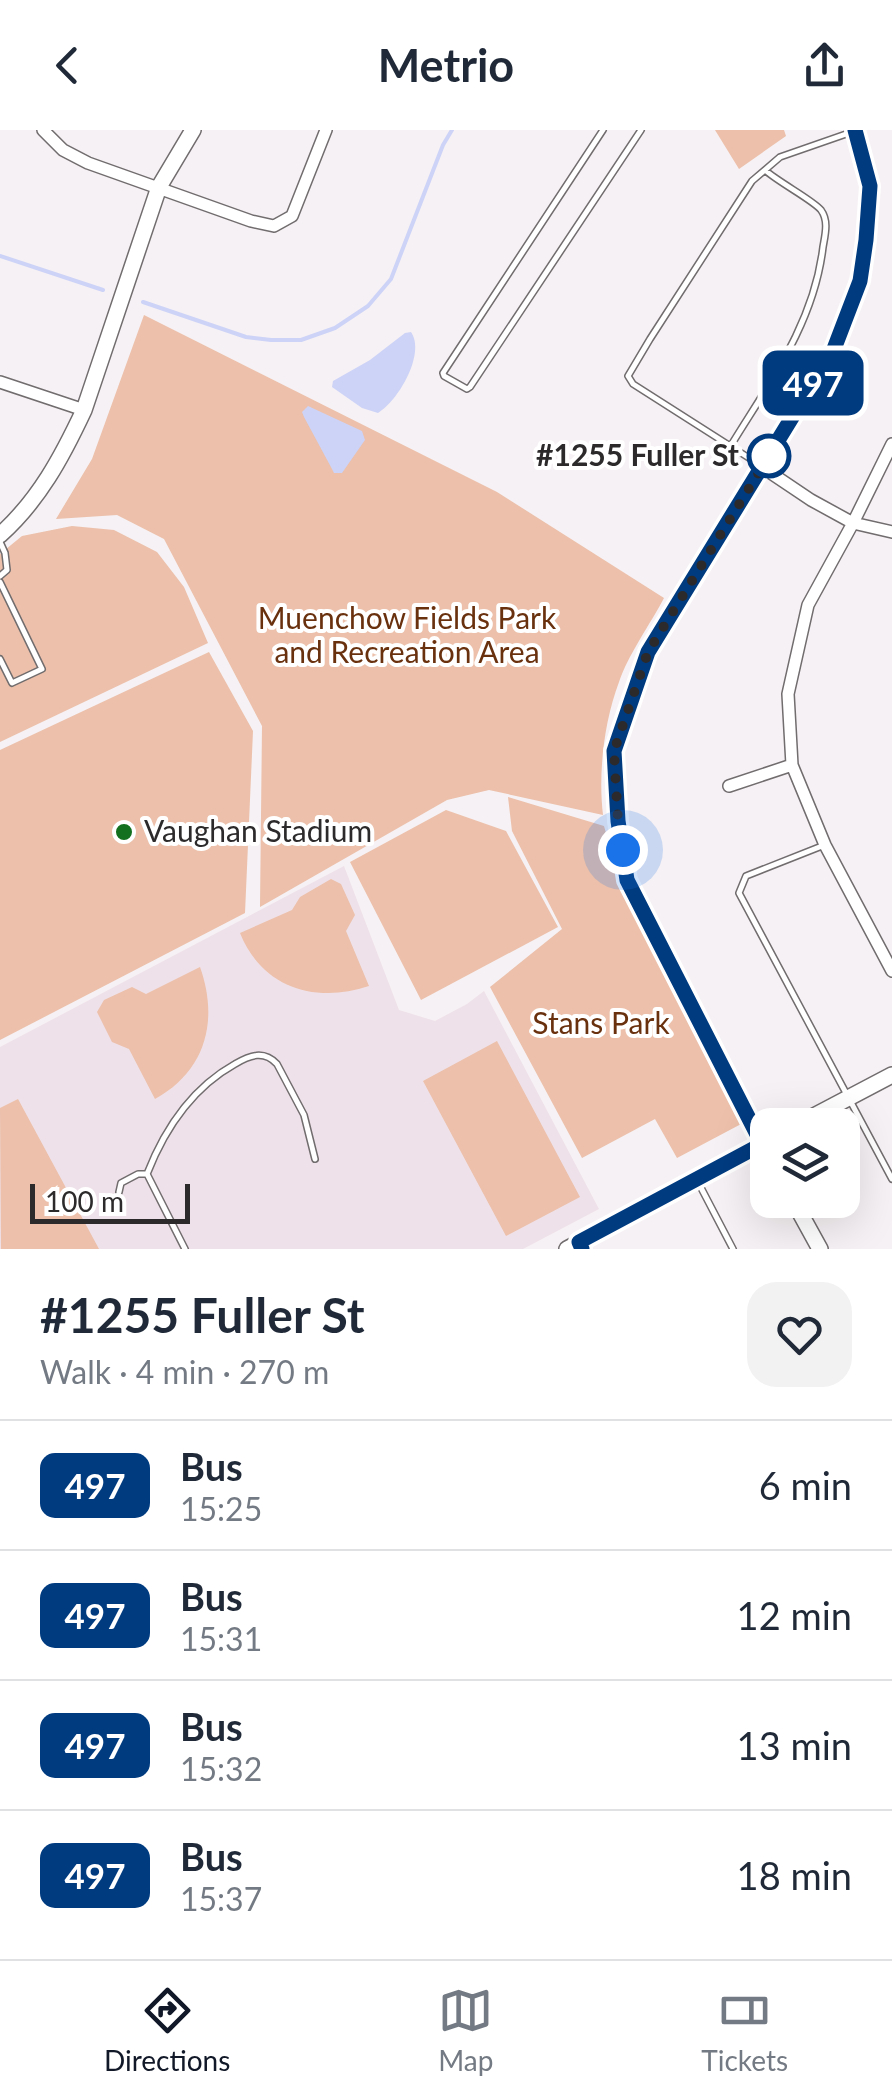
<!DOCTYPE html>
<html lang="en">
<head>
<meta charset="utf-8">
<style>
	:root { --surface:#fff; --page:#f2f2f3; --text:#1f2937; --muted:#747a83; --line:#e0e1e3; --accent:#111827 }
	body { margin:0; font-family:Lato,sans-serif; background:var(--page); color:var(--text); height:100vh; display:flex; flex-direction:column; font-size:38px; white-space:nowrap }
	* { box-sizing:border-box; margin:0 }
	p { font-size:32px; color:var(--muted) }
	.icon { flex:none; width:55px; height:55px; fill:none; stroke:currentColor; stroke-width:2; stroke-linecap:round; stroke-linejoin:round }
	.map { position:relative; height:1119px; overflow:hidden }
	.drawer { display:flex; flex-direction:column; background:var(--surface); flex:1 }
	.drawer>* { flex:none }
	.badge { padding:0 20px; border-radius:15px; font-size:35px; line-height:65px }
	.buttons { position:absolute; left:750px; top:978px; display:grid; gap:20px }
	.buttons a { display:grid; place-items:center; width:110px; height:110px; border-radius:20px; background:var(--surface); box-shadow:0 10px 40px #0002; font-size:50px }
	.scale { position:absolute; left:30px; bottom:25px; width:160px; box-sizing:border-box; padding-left:10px; border:5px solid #2c2a2b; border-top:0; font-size:28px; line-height:35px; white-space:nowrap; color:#2c2a2b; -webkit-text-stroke:8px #fff; paint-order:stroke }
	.you { position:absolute; width:50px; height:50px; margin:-25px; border:8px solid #fff; border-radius:50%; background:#1a73e8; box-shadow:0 0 0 15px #1a73e833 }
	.map>.badge { position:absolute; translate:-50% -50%; box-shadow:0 0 0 5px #fff }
	.round { display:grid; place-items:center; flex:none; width:105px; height:105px; border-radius:30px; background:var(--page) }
	.headline { display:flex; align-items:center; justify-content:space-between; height:170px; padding:0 40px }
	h1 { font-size:48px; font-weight:700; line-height:75px }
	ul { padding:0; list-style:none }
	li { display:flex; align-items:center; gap:30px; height:130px; padding:0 40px; border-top:2px solid var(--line) }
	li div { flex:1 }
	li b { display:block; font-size:38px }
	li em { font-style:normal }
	li .badge { min-width:110px; font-weight:700; text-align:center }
	header { display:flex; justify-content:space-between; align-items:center; height:130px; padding:0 40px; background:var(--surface); font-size:45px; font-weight:700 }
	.dock { display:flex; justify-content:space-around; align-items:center; height:140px; border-top:2px solid var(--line); background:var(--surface); font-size:28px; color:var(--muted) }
	.dock a { display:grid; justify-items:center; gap:5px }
	.dock .active { color:var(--accent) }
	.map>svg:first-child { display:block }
	.built { fill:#efe1e9 }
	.green { fill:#ecc0aa }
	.water { fill:#cdd3f7 }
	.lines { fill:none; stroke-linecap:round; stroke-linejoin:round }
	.stream { stroke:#cdd3f7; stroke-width:4 }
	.lane-casing { stroke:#716c6e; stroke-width:8 }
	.street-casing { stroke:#716c6e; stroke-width:14 }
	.secondary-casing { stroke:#716c6e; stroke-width:18 }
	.lane { stroke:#fff; stroke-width:5 }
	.street { stroke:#fff; stroke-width:11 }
	.secondary { stroke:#fff; stroke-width:15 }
	.line-casing { stroke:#fff; stroke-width:22 }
	.line { stroke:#003b80; stroke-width:15 }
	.walk { stroke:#2c2a2b; stroke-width:10; stroke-dasharray:0 18 }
	.stop-dot { fill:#fff; stroke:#003b80; stroke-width:5 }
	.poi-dot { fill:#12701e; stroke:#fff; stroke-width:4 }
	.labels { text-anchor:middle; stroke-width:8; stroke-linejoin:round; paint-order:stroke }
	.stop-label { font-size:30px; font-weight:bold; fill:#2c2a2b; stroke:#fff; text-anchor:end }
	.park-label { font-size:30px; fill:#6a310f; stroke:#fff }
	.poi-label { font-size:30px; fill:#2c2a2b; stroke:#fff; text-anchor:start }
</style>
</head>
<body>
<header><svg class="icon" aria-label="back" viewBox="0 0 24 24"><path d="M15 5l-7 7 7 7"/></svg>Metrio<svg class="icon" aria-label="share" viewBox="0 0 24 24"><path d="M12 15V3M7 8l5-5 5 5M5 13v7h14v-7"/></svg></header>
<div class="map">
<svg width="892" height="1119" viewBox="0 0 892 1119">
	<rect width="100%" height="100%" fill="#f6f1f4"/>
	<path class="built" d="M344,736L399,880L435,891L467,874L484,861L599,1079L523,1119H0V917Z"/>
	<path class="green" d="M715,0H784L786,6L739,39Z
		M144,185L497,362L664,468C651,493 628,525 619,552C604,592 598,643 603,685L489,660L447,670L260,777L262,596L164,409L117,385L56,389L92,329Z
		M72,396L114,400L157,422L184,457L208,513L0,612V424L22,406Z
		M209,522L253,601L245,783L0,910V620Z
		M508,667L604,696L624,765L743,993L677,1028L655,989L582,1028L490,857L562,799L512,701Z
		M446,680L506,701L558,797L421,870L350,732Z
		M331,749L341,754L355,785L346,801L369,856C316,874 262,858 240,803L292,780L300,767Z
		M200,837C219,890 206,941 155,969L129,919L112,912L97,882L104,870L132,857L146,864Z
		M497,911L580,1067L506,1106L423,951Z
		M18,969L99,1119H1L0,978Z"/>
	<path class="water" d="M411,202C426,224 398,271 378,283L362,278L332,257L333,251L370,230L405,203Z
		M308,276L362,301L365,310L342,343H334L332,339L304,287L302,282Z"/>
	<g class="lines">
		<path class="stream" d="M0,126L103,160
			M143,172L246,207L271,210H301L335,198L368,176L391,149L443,15L452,0"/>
		<defs>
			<path id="lane" d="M603,0L443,243L444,246L467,259L470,257L641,0
				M730,317C769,253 814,194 823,117C825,105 829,91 821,80C813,70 778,52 765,40
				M760,335L633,254L628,246L650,209L752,51L780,27L852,2
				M0,412L5,423L7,440L0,446
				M0,452L42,539L12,553L0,529
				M822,716L746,746L739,763L892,1049
				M698,1052L733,1119
				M119,1062L121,1053L138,1044H146
				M185,1119L147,1044C165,998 192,958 235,934C250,925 264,920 277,934L304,985L315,1029"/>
			<path id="street" d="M43,0L63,20L88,33L251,91L274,96L292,86L326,0
				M0,252L84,280
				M892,314L853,393L808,475L788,564L792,635L825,715L892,841
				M762,337L811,370L853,393L892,402
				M729,656L792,635"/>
			<path id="secondary" d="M0,405C39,370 62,327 84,280L159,57L193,0
				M797,995L892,945
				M768,1023L627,750L619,691L614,621L648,522L834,219L860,151L866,109L870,56L855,0
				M793,1070L820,1119
				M567,1119L768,1011"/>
		</defs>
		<use href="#lane" class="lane-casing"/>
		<use href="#street" class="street-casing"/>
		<use href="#secondary" class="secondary-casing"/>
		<use href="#lane" class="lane"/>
		<use href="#street" class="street"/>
		<use href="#secondary" class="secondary"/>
	</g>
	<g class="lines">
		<defs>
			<path id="line" d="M582,1119L579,1112L762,1014L627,750L618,691L614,621L648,522L834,219L860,151L866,110L870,56L855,0"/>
		</defs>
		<use href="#line" class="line-casing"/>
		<use href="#line" class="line"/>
		<path class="walk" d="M623,720L618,691L614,621L648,522L769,326"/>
	</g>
	<circle class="stop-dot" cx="769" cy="326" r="20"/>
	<circle class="poi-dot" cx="124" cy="702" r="10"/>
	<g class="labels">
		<g class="stop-label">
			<text x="739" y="336">#1255 Fuller St</text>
		</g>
		<g class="park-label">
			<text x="407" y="499">Muenchow Fields Park<tspan x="407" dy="34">and Recreation Area</tspan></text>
			<text x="601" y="904">Stans Park</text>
		</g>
		<g class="poi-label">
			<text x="144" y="712">Vaughan Stadium</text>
		</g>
	</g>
</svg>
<div class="buttons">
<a><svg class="icon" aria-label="layers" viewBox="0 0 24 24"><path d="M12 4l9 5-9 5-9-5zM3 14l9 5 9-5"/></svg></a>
</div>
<div class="scale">100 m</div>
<div class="you" style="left:623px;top:720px"></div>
<b class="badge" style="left:813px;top:253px;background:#003b80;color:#fff">497</b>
</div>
<section class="drawer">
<div class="headline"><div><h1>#1255 Fuller St</h1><p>Walk · 4 min · 270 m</p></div><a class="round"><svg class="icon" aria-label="heart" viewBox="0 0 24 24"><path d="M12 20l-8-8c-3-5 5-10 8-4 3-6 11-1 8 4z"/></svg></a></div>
<ul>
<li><span class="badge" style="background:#003b80;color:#fff">497</span><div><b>Bus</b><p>15:25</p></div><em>6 min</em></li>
<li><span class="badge" style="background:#003b80;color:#fff">497</span><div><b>Bus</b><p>15:31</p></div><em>12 min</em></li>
<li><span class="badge" style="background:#003b80;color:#fff">497</span><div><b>Bus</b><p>15:32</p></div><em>13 min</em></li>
<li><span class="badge" style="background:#003b80;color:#fff">497</span><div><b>Bus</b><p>15:37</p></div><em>18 min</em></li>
</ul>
</section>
<nav class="dock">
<a class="active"><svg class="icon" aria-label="directions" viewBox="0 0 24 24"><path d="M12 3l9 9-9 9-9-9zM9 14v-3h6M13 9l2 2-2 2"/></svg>Directions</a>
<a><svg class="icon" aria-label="map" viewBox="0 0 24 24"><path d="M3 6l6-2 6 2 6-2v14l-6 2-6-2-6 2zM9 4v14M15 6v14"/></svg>Map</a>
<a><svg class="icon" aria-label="tickets" viewBox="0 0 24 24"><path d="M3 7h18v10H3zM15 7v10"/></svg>Tickets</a>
</nav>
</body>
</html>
